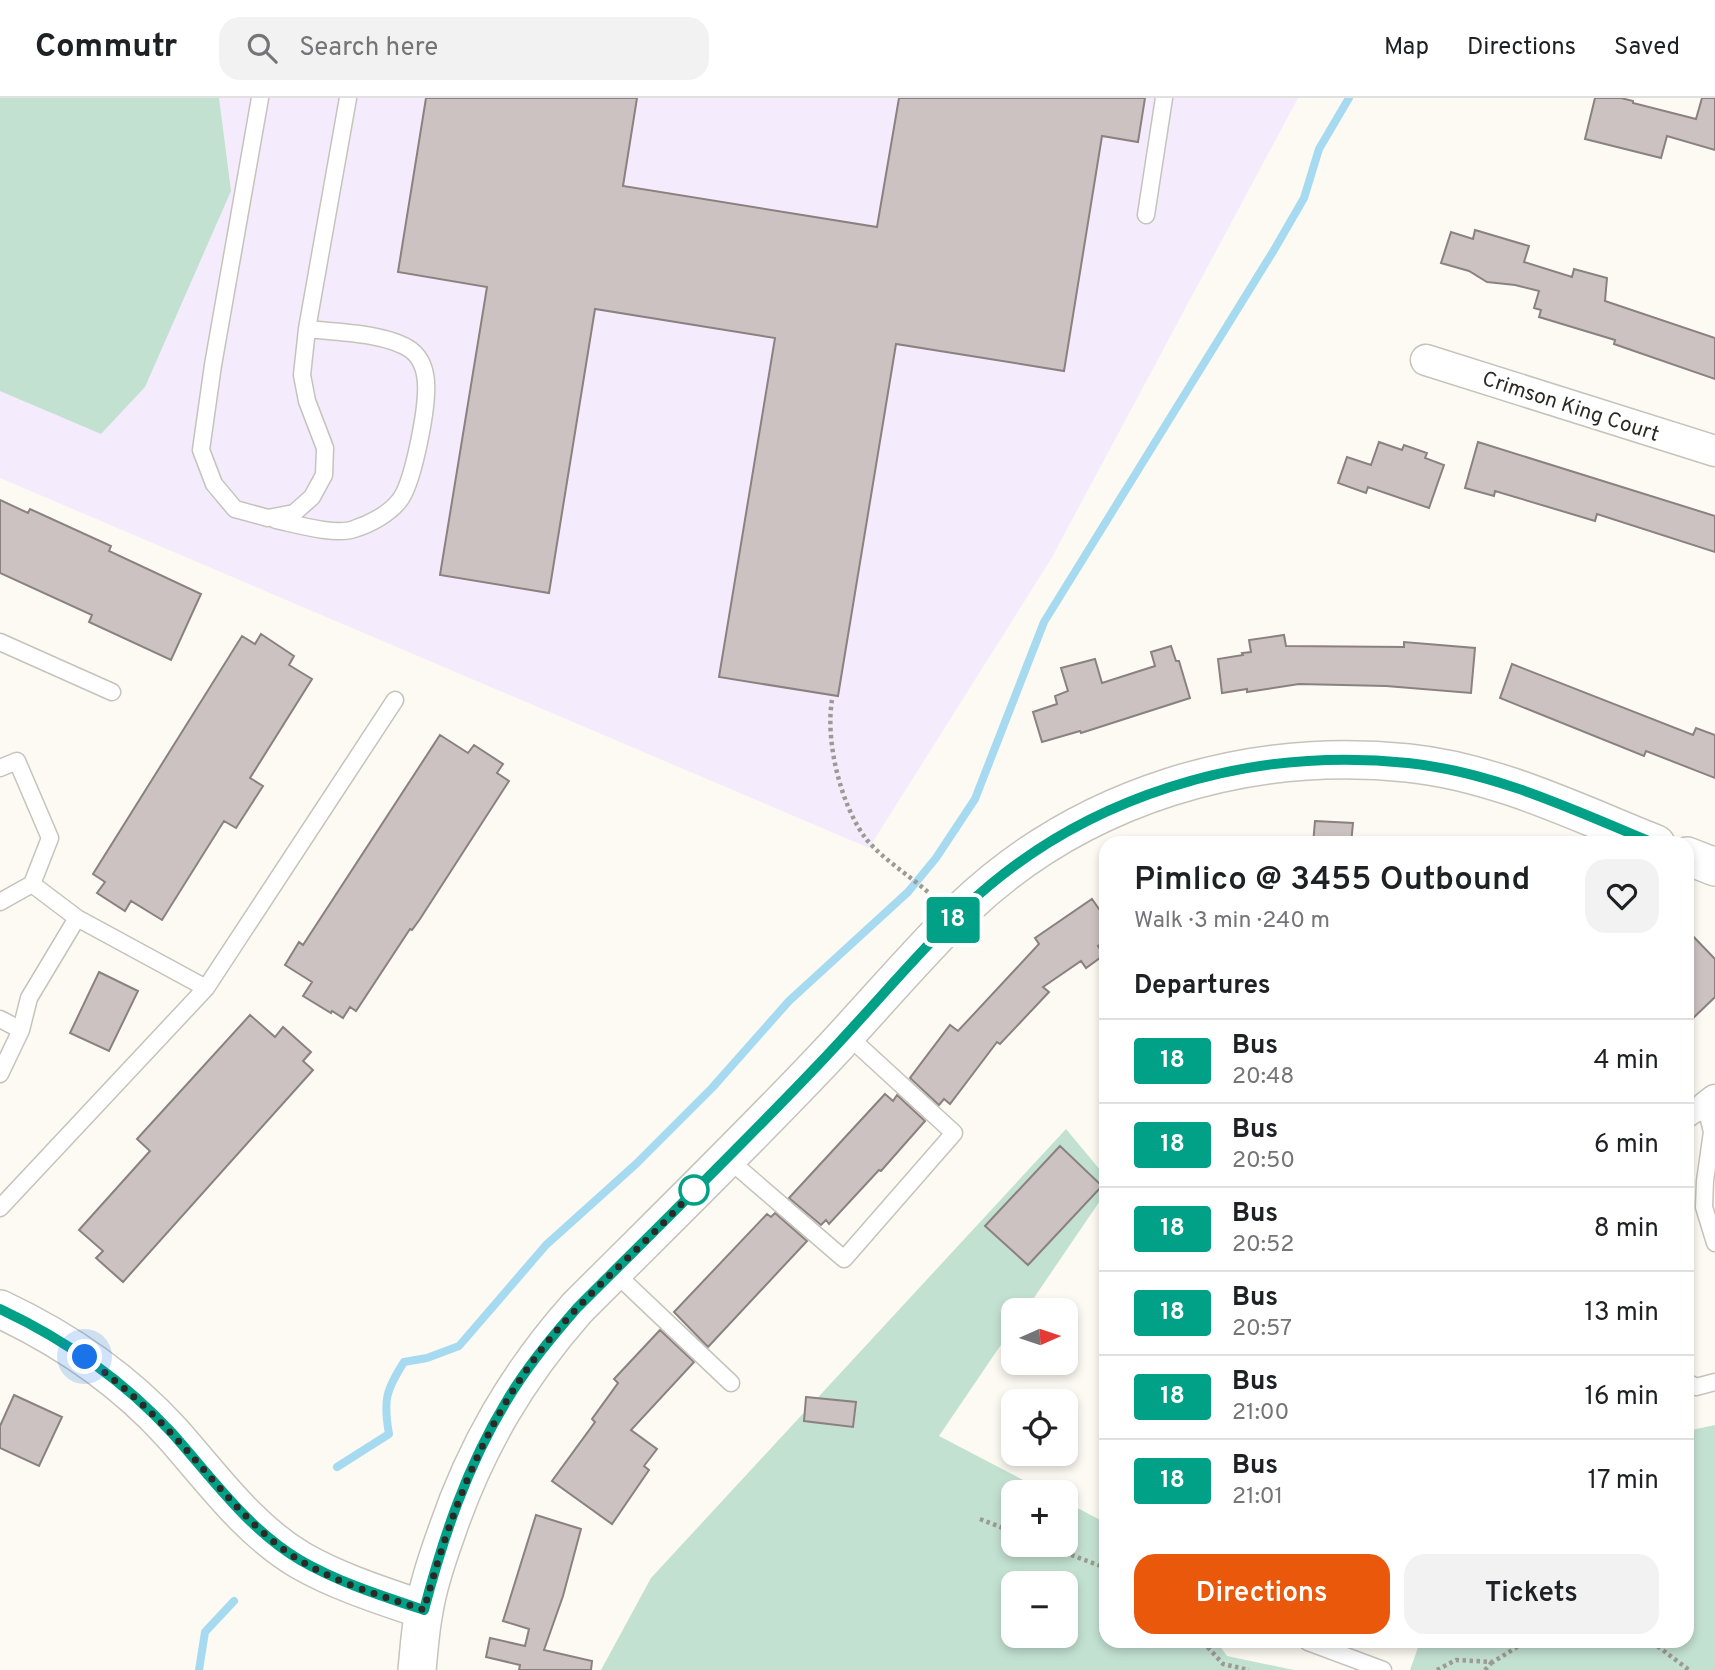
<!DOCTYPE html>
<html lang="en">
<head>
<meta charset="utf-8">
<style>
	:root { --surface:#fff; --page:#f2f2f2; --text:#202124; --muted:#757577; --line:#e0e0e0; --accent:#ea580c }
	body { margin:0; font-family:Overpass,sans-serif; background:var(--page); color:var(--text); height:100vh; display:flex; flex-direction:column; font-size:26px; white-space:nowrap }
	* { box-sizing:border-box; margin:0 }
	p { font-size:23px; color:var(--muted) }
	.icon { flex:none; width:38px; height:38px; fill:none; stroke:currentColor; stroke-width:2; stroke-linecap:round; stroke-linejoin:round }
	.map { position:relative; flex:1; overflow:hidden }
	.panel { position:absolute; left:1099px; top:738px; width:595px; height:812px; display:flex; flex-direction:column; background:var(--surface); border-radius:21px; box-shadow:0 4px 10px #0003 }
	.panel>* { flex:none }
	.badge { padding:0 14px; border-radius:5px; font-size:24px; line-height:46px }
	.needle { width:46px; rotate:87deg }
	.tools { position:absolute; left:1001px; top:1200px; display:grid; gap:14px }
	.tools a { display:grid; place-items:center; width:77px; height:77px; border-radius:14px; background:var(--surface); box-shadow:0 4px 10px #0003; font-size:35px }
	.you { position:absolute; width:35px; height:35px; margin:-18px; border:5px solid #fff; border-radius:50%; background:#1a73e8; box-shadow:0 0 0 10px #1a73e833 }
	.map>.badge { position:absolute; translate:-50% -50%; box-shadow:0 0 0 4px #fff }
	h2 { padding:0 35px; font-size:26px; line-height:63px }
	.round { display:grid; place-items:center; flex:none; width:74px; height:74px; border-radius:21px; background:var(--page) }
	.overview { display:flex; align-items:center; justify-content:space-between; height:119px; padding:0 35px }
	h1 { font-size:33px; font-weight:600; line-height:52px }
	.primary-button { display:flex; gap:14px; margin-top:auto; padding:14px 35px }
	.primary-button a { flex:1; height:80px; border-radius:21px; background:var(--accent); color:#fff; font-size:28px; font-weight:600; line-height:80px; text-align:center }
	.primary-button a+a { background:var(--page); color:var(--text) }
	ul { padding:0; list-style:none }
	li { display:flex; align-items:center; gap:21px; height:84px; padding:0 35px; border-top:2px solid var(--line) }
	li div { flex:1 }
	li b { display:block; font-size:26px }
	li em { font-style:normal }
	li .badge { min-width:77px; font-weight:700; text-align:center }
	header { display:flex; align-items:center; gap:42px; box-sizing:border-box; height:98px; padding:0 35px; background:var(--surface); border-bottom:2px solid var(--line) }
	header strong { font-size:33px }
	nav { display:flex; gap:38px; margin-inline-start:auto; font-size:24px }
	.search { width:490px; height:63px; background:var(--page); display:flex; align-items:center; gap:18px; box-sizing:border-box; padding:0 24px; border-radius:21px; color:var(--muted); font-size:26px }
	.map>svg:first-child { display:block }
	.education { fill:#f4ecfc }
	.green { fill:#c3e1d1; fill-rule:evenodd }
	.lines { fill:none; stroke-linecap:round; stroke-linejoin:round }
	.stream { stroke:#a6daf0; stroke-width:8 }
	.building { fill:#cbc2c1; stroke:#8a8180; stroke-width:2 }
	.service-casing { stroke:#c6c3bc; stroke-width:19 }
	.minor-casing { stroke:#c6c3bc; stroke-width:33 }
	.tertiary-casing { stroke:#c6c3bc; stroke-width:40 }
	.path { stroke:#9c9a94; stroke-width:4.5; stroke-dasharray:3.5 3.5; stroke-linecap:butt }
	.service { stroke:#fff; stroke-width:16 }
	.minor { stroke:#fff; stroke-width:30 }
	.tertiary { stroke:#fff; stroke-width:37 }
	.line-casing { stroke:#fff; stroke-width:16 }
	.line { stroke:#00a186; stroke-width:10 }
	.walk { stroke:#2b2a27; stroke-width:7; stroke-dasharray:0 12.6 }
	.stop-dot { fill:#fff; stroke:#00a186; stroke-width:3.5 }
	.labels { text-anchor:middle; stroke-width:6; stroke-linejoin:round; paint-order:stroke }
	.street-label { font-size:21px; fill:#2b2a27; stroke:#fff }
</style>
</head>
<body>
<header>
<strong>Commutr</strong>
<div class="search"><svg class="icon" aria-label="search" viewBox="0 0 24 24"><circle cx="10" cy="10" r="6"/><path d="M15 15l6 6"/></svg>Search here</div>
<nav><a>Map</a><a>Directions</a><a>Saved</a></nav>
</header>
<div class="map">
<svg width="1715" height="1572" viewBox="0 0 1715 1572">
	<rect width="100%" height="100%" fill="#fcfaf2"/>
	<path class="education" d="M0,0H1298L1051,461L869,750L0,380Z"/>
	<path class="green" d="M0,0H219L231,93L145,289L101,336L0,293Z
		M1066,1031L1106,1079V1094L1025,1213H1013V1229L939,1338L1048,1395H1013V1447H1066V1404L1106,1425V1544H1217L1227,1558L1294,1572H601L651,1480ZM1013,1486H1066V1538H1013Z
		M1715,1327V1572H1410L1420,1544H1687V1333Z"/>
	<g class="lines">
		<path class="stream" d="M337,1369L389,1336C383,1302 386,1292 404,1264L427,1260L459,1248L546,1147L636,1066L712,990L789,903L908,794L936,760L975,701L1044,524L1274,152L1304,100L1319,51L1349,0
			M199,1572L205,1534L234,1503"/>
	</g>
	<path class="building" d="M426,0H637L623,88L877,129L899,0H1145L1138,44L1102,38L1064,273L896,246L838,598L719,579L775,240L595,211L549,495L440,477L487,189L398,174Z
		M1595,0H1621L1633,3V5L1696,21L1702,0H1715V52L1667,38L1661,60L1585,41Z
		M1475,132L1529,148L1524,164L1572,179L1574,171L1607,180L1605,203L1715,240V281L1614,246L1615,242L1539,219L1541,212L1534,210L1539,193L1515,187L1487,184L1469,173L1441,165L1451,134L1473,141Z
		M1379,344L1402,352L1404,347L1427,355L1425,360L1444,367L1429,410L1368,389L1366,395L1338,385L1347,359L1371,367Z
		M1478,344L1715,418V454L1597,416L1595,423L1495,393L1494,398L1465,390Z
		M0,402L28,415L30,411L111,448L109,453L201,496L171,562L89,524L92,517L0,475Z
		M261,536L294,558L289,567L312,581L250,680L263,688L236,730L224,723L162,822L131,803L125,813L97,795L105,784L93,776L242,538L255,546Z
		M1284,537L1286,548L1404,549V544L1475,550L1471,595L1386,588L1299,586L1247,594V591L1222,595L1218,561L1243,557L1242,555L1251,554L1249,542Z
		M1171,548L1176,563H1179L1190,600L1081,635L1080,633L1042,644L1033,614L1057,606L1055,598L1068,593L1061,570L1095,561L1102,585L1155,568L1151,554Z
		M1512,566L1693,637L1696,630L1715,637V680L1646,653L1644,658L1500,600Z
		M440,637L468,655L474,647L503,666L497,675L509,683L420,821L412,832L410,831L356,913L350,909L343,920L332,913L331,915L303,898L312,884L285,867L299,844L303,847Z
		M1315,723L1353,725L1351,746H1313Z
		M1092,801L1106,821V842L1098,848L1104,857L1086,870L1081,863L1043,889L1049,894L1000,946L997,944L950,1006L944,1001L939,1007L910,980L950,927L958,933L1039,846L1035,840Z
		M1687,832L1715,861V899L1687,926Z
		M99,874L138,893L109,953L70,935Z
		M250,917L275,939L283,929L311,954L303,963L313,972L123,1184L96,1160L103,1153L79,1132L150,1053L137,1041Z
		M885,996L893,1003L897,997L925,1023L881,1073L879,1072L829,1126L826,1122L821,1127L789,1100Z
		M1060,1048L1102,1088L1028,1167L985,1128Z
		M775,1115L807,1143L708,1249L674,1214L767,1116L771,1119Z
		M660,1232L694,1264L631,1332L657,1351L644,1368L649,1372L612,1426L552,1383L595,1324L592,1321L618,1285L614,1281Z
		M14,1297L62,1319L39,1368L0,1350V1328Z
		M806,1299L856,1304L853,1329L804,1323Z
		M536,1417L581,1431L563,1498L544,1552L592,1563L591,1572H519L520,1567L486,1559L490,1540L525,1548L529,1531L503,1523Z"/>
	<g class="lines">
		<defs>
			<path id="service" d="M260,0L213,267L201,352L214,386L235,411L268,420L294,415L312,399L324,377L325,350L307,303L302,277L307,231L348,0
				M1146,117L1164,0
				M276,422C295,426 336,438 354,431C370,426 389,416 399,403C413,387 425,318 426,296C427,280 424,262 411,252C387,235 336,234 307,231
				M0,544L112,594
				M0,670L17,663L50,740L32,786L77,820L206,890
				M0,804L32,786
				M0,921L21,932
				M0,976L21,932L29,900L77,820
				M1687,1022L1706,1009L1712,1034L1705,1083L1704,1109L1715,1145
				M727,1060L844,1161L954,1035L846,936
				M0,1110L206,890L395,602
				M613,1173L731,1285
				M1687,1284L1696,1289L1715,1284
				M1308,1544L1383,1572"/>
			<path id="minor" d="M1426,262L1715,353
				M1706,1009L1715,1002"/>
			<path id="tertiary" d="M1687,758L1715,769
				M0,1211C64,1241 125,1283 172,1335C212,1380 248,1431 300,1462C338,1484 383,1498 424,1512
				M417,1572C419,1553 420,1533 424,1513C428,1487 437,1461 446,1436C475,1350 517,1278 577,1210C657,1130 738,1051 816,969C866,917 912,861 963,811C1081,698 1247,648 1408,665C1495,674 1576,714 1656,746"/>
		</defs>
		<use href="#service" class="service-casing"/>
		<use href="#minor" class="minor-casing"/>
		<use href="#tertiary" class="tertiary-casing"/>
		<path class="path" d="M832,602C825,643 841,709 867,742C884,762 910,778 929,795
			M980,1421L1013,1434
			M1045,1447L1106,1470
			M1203,1544L1223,1566L1249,1572
			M1652,1544L1689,1572
			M1437,1572L1456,1562L1493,1564L1525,1544
			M1485,1572L1492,1564"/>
		<use href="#service" class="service"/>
		<use href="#minor" class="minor"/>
		<use href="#tertiary" class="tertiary"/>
	</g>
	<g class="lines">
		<defs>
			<path id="line" d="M0,1211C64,1241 124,1283 172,1335C212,1380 248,1431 300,1462C338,1484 382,1498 424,1512C443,1440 467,1368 506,1304C526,1270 551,1240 577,1210C657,1130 738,1051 816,969C866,917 912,861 963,811C1081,698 1247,648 1408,665C1495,674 1576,713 1656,746"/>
		</defs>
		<use href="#line" class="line-casing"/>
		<use href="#line" class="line"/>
		<path class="walk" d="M85,1259C115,1282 144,1306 170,1334C212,1378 247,1429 299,1462C337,1485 382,1498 424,1512C450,1415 485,1321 549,1242C593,1188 649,1144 694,1092"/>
	</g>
	<circle class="stop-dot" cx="694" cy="1092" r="14"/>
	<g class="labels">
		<g class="street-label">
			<text transform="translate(1571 308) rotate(18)" y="7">Crimson King Court</text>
		</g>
	</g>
</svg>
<div class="tools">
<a><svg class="needle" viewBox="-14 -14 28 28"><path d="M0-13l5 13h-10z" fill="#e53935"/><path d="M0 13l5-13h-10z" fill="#757577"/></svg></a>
<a><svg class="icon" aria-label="locate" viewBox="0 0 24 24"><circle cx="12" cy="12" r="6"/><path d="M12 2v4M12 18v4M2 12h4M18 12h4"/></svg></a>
<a>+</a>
<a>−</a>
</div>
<div class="you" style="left:85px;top:1259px"></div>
<b class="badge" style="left:953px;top:822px;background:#00a186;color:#fff">18</b>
<section class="panel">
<div class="overview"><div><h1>Pimlico @ 3455 Outbound</h1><p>Walk · 3 min · 240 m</p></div><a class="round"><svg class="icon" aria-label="heart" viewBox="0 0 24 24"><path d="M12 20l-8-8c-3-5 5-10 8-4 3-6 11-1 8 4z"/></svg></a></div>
<h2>Departures</h2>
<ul>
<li><span class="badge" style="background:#00a186;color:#fff">18</span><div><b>Bus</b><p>20:48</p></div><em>4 min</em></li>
<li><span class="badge" style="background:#00a186;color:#fff">18</span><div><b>Bus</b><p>20:50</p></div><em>6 min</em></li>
<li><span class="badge" style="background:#00a186;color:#fff">18</span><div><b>Bus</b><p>20:52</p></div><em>8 min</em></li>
<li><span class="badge" style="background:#00a186;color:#fff">18</span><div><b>Bus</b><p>20:57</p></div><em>13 min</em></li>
<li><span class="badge" style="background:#00a186;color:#fff">18</span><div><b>Bus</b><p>21:00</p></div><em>16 min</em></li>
<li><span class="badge" style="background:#00a186;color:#fff">18</span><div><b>Bus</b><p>21:01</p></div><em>17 min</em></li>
</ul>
<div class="primary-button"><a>Directions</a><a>Tickets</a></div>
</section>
</div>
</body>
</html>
